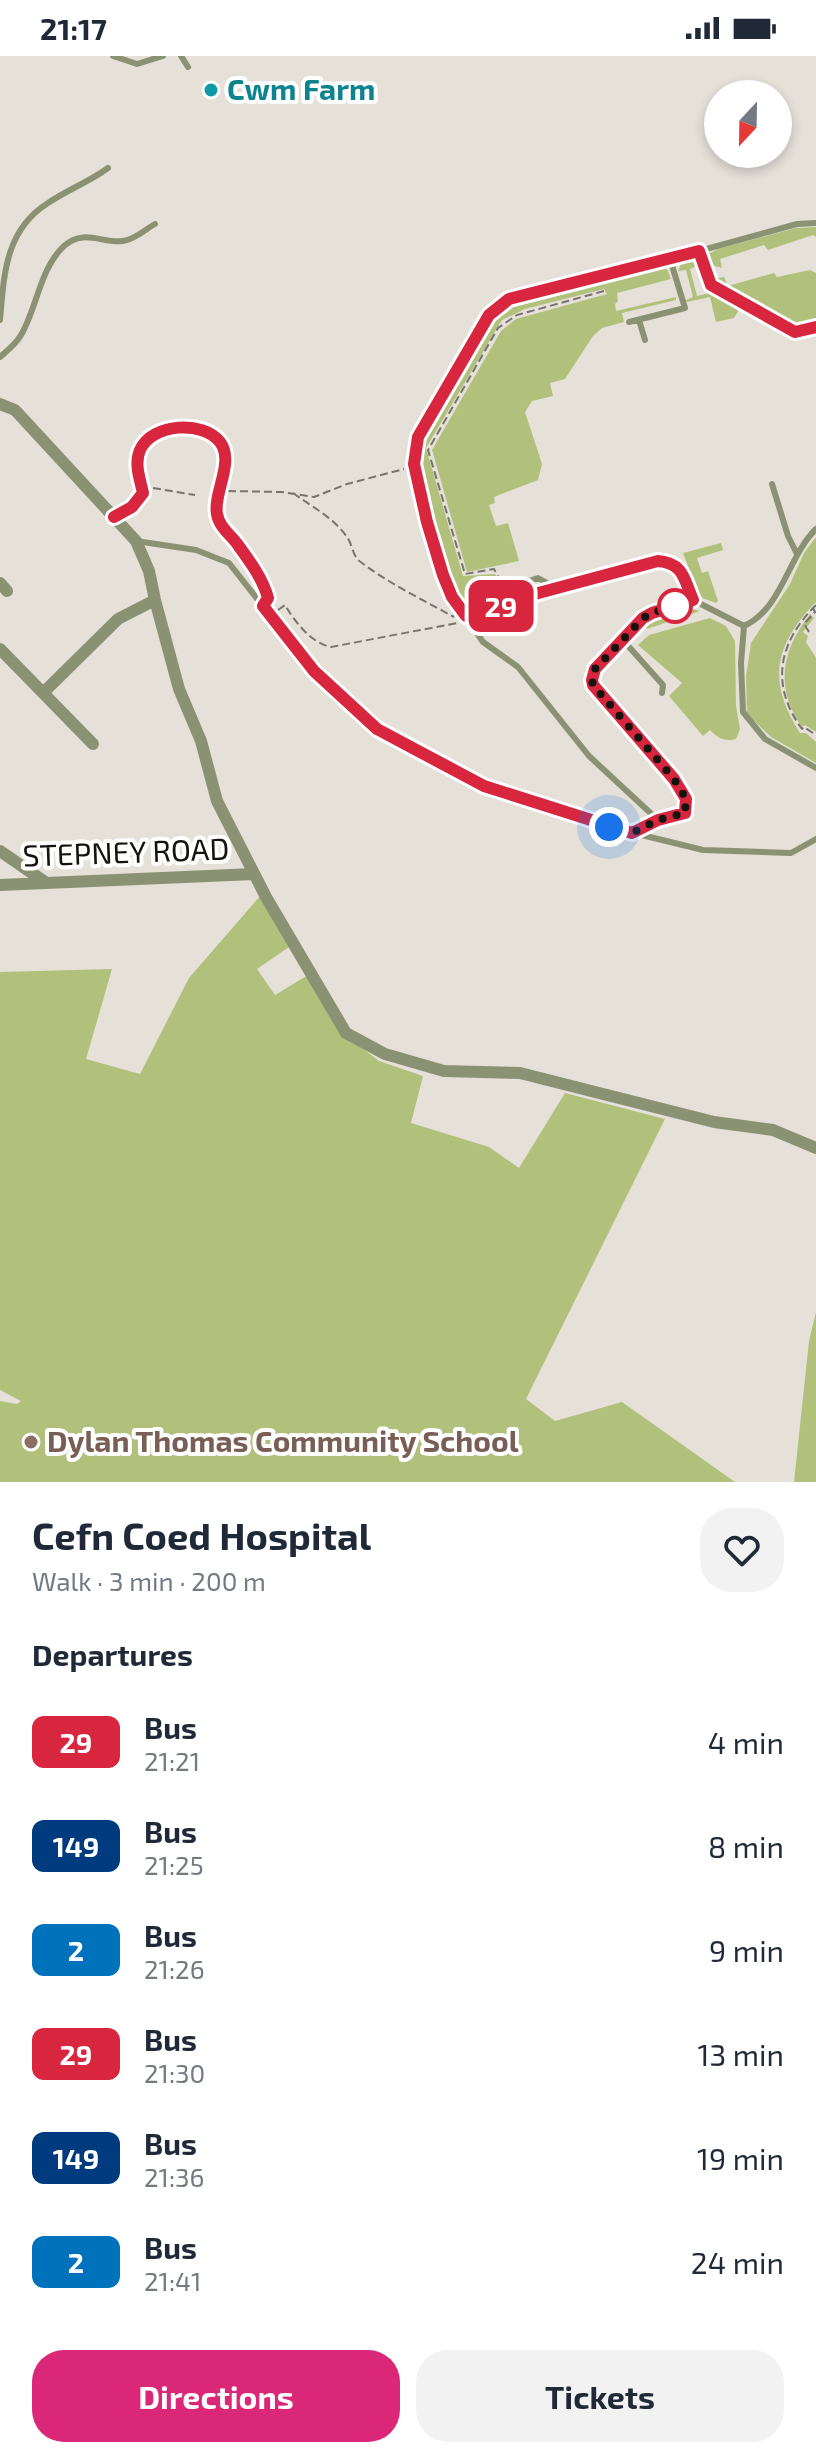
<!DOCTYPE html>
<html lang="en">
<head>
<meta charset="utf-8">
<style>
	:root { --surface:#fff; --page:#f2f2f3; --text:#1f2937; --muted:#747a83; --accent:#db2777 }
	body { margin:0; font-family:"Exo 2",sans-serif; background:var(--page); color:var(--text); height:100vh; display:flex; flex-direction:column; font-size:30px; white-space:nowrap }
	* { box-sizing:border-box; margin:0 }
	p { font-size:26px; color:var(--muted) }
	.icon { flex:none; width:44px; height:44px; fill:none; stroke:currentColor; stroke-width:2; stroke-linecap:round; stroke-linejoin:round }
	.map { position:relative; height:1426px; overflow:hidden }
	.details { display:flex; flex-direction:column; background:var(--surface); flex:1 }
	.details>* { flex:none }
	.badge { padding:0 16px; border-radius:12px; font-size:28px; line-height:52px }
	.needle { width:52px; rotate:202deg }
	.fabs { position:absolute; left:704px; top:24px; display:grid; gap:16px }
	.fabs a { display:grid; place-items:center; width:88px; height:88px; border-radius:50%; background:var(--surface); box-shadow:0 4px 12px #0003; font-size:40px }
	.you { position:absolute; width:40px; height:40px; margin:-20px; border:6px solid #fff; border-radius:50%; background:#1a73e8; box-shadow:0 0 0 12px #1a73e833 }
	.map>.badge { position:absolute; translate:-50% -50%; box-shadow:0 0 0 4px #fff }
	h2 { padding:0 32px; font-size:30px; line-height:72px }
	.round { display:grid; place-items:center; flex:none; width:84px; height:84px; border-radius:32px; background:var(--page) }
	.summary { display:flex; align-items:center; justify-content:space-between; height:136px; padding:0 32px }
	h1 { font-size:38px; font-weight:700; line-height:60px }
	.primary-button { display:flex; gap:16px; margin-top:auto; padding:16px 32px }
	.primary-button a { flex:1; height:92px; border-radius:32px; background:var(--accent); color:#fff; font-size:32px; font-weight:700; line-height:92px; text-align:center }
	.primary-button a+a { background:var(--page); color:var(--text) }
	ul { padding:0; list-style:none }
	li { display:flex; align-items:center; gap:24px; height:104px; padding:0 32px }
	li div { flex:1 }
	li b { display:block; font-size:30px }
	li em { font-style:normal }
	li .badge { min-width:88px; font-weight:700; text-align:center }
	.status { display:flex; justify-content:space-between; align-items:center; height:56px; padding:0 40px; background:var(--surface); direction:ltr }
	.status svg { height:22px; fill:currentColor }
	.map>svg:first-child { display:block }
	.green { fill:#b1c17c }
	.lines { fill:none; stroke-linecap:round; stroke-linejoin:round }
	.path { stroke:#77746f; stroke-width:2; stroke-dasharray:8 4; stroke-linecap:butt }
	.service { stroke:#8b9273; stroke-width:6 }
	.minor { stroke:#8b9273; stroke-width:12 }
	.line-casing { stroke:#fff; stroke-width:18 }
	.line { stroke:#d7263d; stroke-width:12 }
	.walk { stroke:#141310; stroke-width:8; stroke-dasharray:0 14.4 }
	.culture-dot { fill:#0f9aa8; stroke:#fff; stroke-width:3 }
	.stop-dot { fill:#fff; stroke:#d7263d; stroke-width:4 }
	.education-dot { fill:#8d6e63; stroke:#fff; stroke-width:3 }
	.labels { text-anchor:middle; stroke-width:8; stroke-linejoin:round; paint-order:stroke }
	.culture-label { font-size:30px; font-weight:bold; fill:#0d838f; stroke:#fff; text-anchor:start }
	.street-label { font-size:30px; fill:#141310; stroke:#fff }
	.education-label { font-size:30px; font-weight:bold; fill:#785e54; stroke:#fff; text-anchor:start }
</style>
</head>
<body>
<div class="status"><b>21:17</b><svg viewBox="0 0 49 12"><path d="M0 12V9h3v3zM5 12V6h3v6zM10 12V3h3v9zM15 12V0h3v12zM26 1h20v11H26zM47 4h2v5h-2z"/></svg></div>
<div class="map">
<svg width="816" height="1426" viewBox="0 0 816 1426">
	<rect width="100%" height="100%" fill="#e5e0d8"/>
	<path class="green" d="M816,171V181L813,179L768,194L764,189L720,203L722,212L704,207L708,198L718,193L796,172Z
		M690,203L697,210L690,213L697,240L714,236L741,250L734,262L716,266L710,241L687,246L686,244L693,241L686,214L678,215L682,205Z
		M660,209L667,213L671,223L617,237L618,245L615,248L616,255L676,241V244L622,257L624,266L602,272L593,280L565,323L550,327L553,340L532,345L525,356L542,408L538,424L494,441L495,447L489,449L496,470L508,467L519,505L467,516L432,394L501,275L516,263L607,238L604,233L525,253L502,264L426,392L463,520L495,518L504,532L505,544C495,549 482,557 471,554C449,548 418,431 417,408C416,400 418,391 420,384C426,369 437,355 445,341C461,315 476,289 491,262L506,250Z
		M810,214L816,217V269L797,272L788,270L714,227L713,223L724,221L728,230L774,217L777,221Z
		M816,481V546C774,589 767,626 800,677H806L816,686V707L771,681L747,658L746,620L751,587L790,528L804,497Z
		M721,487L723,494L697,502L702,517L708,515L718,545L716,547L697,540L699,538L683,497Z
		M690,552L700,555L647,573L646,571L652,564Z
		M810,558L814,562L803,576L808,580L806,586L816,602V676L805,669L802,671C774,631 782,594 810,558Z
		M710,562L726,570L735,585L736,650L740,673L736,683C724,686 718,682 710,674L703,680L669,640L682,627L638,589L649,579Z
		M261,839L292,889L257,913L275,939L308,919L344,978L379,1005L423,1020L411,1067L489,1091L519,1112L565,1037L665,1063L526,1343L555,1365L622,1346L735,1426H0V1345L17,1348L21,1345L0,1334V916L112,913L86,1003L140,1018L189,922Z
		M816,1256V1426H794L809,1285Z"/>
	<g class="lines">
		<path class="path" d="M153,432L195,439
			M228,435L282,436L314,441L347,428L404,413
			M293,437C312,451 333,461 347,481C353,489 352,501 362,507C390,528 423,544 454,561
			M507,537L494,513L465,518L428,394L498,272L517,259L604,235
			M816,549C778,587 770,629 802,673L804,671L816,679
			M278,554L285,549C295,566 311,587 331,591L457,567
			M809,576L804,568L815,556L813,552"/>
		<path class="service" d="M113,0L137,8L163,0
			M181,0L188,11
			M699,195L711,229L795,276L816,271
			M0,264C4,219 5,174 48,147C67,134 89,126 108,112
			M639,264L645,284
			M629,266L685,252L670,203
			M0,301C7,295 16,288 21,279C37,252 40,212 64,190C84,172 103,188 123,185C134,184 146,173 155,168
			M772,428L788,480L797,498
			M114,460L132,451L143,437C140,422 134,408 140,394C152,367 203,364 220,386C235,406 213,437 217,458C219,471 230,479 238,489C249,504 263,523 268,542L263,550
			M136,485L196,494L229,507L314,615L377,673L484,730L609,771L703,794L791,797L816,783
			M516,543L526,526L538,522L556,532
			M466,560L488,556L516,543L658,505L669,506L678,510L693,544L744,570
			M744,570L741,607L743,656L765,683L816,712
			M744,570C782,553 788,500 816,473
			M622,583L663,629L662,637
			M658,764L589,700L518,611L483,586L452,541L427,466L413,412L418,381L489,259L509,243L670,203L797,168L816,167
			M632,777L658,764L685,757L686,743L674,723L593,629L592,624L595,613L643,562L652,557L693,544"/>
		<path class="minor" d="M0,348L15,354L136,485L149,515L155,544L179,633L201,685L217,745L266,841L346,977L385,998L444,1015L520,1017L714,1066L773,1074L816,1092
			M0,527L7,535
			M0,593L93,688
			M44,636L118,563L155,544
			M0,795L45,826
			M0,829L254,818"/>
	</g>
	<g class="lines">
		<defs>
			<path id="line" d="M114,461L132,451L143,437C140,423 134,408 140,394C152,367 203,364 220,386C235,406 213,437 217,458C219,471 231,479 238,489C249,504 263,523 268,542L263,550L314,615L377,673L484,730L632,777L658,764L685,757L686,743L674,723L593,629L592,624L595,613L643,562L652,557L693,544C684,524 684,507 658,505L516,543L488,556L466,560L452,541L443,519L427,466L414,408L418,381L489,259L509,243L699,195L711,229L795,276L816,271"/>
		</defs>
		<use href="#line" class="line-casing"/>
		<use href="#line" class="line"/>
		<path class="walk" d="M609,771L632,777L658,764L685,757L686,743L674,723L593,629L592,624L595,613L643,562L652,557L675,550"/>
	</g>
	<circle class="culture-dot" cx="211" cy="34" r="8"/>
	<circle class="stop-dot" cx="675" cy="550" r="16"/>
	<circle class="education-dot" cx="31" cy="1386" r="8"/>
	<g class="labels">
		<g class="culture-label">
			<text x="227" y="44">Cwm Farm</text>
		</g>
		<g class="street-label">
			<text transform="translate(126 797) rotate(-2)" y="10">STEPNEY ROAD</text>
		</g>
		<g class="education-label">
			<text x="47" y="1396">Dylan Thomas Community School</text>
		</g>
	</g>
</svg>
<div class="fabs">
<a><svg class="needle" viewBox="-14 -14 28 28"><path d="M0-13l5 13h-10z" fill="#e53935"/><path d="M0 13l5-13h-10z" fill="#747a83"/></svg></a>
</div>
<div class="you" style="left:609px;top:771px"></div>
<b class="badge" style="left:501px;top:550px;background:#d7263d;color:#fff">29</b>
</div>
<section class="details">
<div class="summary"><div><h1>Cefn Coed Hospital</h1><p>Walk · 3 min · 200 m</p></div><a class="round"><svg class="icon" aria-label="heart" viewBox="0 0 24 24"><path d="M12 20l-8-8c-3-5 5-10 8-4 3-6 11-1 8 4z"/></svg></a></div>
<h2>Departures</h2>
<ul>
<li><span class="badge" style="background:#d7263d;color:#fff">29</span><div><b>Bus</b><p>21:21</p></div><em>4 min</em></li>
<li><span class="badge" style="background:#003b80;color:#fff">149</span><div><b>Bus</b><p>21:25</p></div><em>8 min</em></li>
<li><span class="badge" style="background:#0072bc;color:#fff">2</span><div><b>Bus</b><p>21:26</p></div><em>9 min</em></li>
<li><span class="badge" style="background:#d7263d;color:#fff">29</span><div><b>Bus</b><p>21:30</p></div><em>13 min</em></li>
<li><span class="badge" style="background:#003b80;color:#fff">149</span><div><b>Bus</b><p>21:36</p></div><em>19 min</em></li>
<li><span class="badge" style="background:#0072bc;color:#fff">2</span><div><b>Bus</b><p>21:41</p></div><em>24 min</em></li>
</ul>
<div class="primary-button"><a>Directions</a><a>Tickets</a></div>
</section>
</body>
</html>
